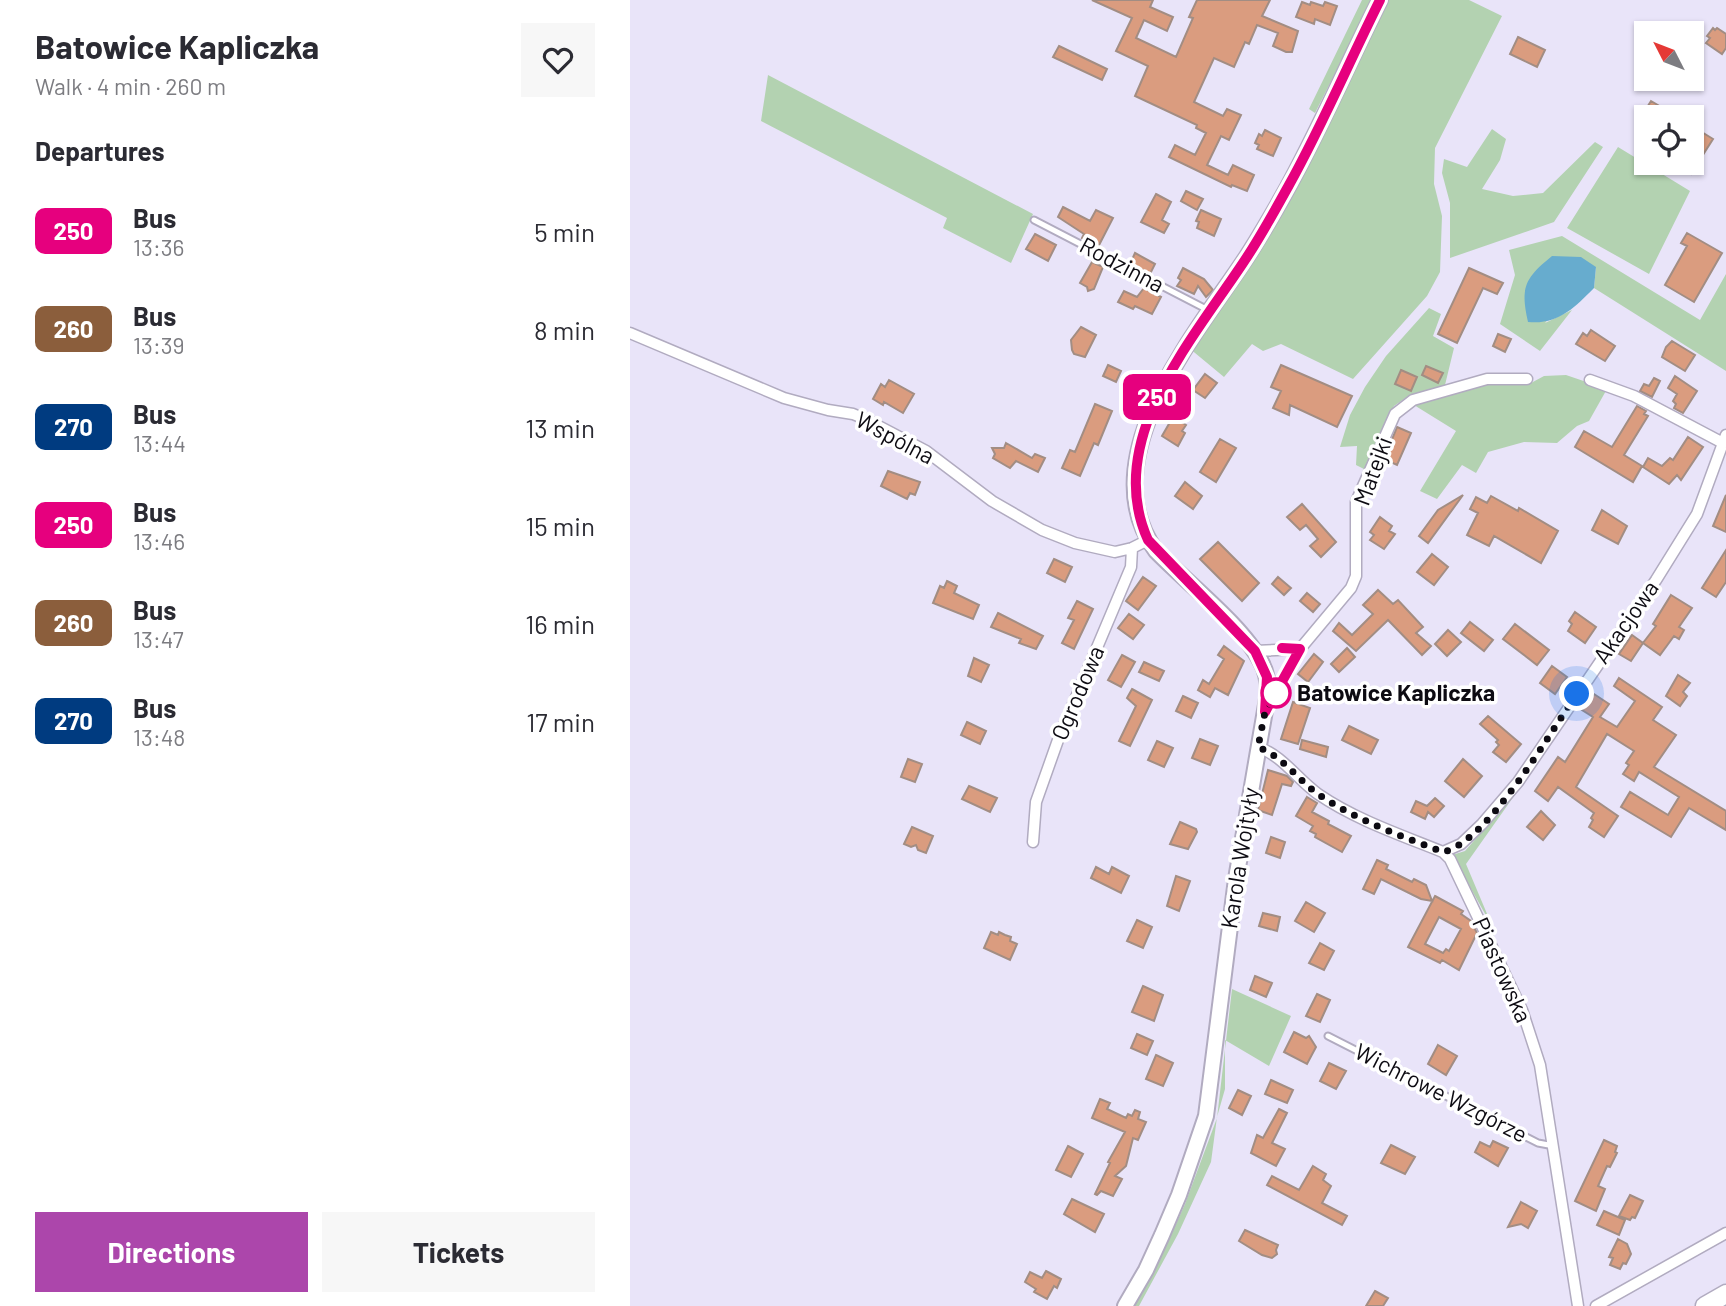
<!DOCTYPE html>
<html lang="en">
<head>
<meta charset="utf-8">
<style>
	:root { --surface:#fff; --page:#f7f7f7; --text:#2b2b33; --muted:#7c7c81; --accent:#ac46ab }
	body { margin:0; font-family:Barlow,sans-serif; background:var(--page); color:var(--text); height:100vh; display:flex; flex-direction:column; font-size:26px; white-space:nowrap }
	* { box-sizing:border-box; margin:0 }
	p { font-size:23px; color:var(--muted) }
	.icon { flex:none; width:38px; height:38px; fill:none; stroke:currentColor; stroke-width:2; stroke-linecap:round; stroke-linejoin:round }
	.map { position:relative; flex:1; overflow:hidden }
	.details { display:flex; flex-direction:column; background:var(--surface); width:630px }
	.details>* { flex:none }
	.badge { padding:0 14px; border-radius:10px; font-size:24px; line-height:46px }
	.needle { width:46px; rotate:312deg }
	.fabs { position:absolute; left:1004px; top:21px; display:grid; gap:14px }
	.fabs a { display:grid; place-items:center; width:70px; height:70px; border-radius:0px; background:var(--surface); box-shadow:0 2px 5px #0004; font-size:35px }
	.you { position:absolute; width:35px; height:35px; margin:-18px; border:5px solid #fff; border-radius:50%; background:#1a73e8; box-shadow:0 0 0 10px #1a73e833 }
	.map>.badge { position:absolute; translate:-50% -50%; box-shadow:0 0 0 4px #fff }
	h2 { padding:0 35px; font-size:26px; line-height:63px }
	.round { display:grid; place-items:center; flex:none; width:74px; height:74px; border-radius:0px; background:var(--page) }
	.head { display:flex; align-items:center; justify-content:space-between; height:119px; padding:0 35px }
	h1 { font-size:33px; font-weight:700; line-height:52px }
	.action { display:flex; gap:14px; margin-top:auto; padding:14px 35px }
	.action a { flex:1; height:80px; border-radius:0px; background:var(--accent); color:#fff; font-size:28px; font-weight:700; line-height:80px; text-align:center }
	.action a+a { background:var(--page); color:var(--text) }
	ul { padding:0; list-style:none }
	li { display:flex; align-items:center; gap:21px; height:98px; padding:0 35px }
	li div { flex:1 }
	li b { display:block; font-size:26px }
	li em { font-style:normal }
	li .badge { min-width:77px; font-weight:700; text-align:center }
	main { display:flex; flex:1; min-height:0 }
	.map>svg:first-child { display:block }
	.green { fill:#b3d2b1 }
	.water { fill:#67acce }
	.building { fill:#da9c7f; stroke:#a28d83; stroke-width:2; fill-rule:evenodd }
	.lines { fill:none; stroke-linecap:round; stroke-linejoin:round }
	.lane-casing { stroke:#b1abc0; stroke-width:9 }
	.street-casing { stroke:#b1abc0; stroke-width:13 }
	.secondary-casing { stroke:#b1abc0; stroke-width:18 }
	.highway-casing { stroke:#b1abc0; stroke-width:21 }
	.lane { stroke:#fff; stroke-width:5 }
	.street { stroke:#fff; stroke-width:10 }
	.secondary { stroke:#fff; stroke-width:14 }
	.highway { stroke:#fff; stroke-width:18 }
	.line-casing { stroke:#fff; stroke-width:16 }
	.line { stroke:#e6007e; stroke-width:10 }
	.walk { stroke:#0d0b12; stroke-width:7; stroke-dasharray:0 12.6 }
	.stop-dot { fill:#fff; stroke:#e6007e; stroke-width:3.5 }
	.labels { text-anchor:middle; stroke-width:7; stroke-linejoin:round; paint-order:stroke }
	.street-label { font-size:23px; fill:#0d0b12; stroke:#fff }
	.stop-label { font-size:23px; font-weight:bold; fill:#0d0b12; stroke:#fff; text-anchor:start }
</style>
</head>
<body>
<main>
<section class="details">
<div class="head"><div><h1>Batowice Kapliczka</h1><p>Walk · 4 min · 260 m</p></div><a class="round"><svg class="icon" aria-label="heart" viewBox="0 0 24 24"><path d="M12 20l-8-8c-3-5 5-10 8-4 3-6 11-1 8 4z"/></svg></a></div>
<h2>Departures</h2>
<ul>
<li><span class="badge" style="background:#e6007e;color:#fff">250</span><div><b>Bus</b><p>13:36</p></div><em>5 min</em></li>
<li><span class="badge" style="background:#8b5e3c;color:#fff">260</span><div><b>Bus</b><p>13:39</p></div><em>8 min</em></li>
<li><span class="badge" style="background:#003b80;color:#fff">270</span><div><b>Bus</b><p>13:44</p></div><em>13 min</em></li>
<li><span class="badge" style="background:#e6007e;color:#fff">250</span><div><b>Bus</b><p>13:46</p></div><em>15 min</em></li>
<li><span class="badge" style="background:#8b5e3c;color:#fff">260</span><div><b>Bus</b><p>13:47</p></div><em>16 min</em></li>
<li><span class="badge" style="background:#003b80;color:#fff">270</span><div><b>Bus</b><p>13:48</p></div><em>17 min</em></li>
</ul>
<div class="action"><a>Directions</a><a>Tickets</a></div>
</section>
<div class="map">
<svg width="1096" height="1306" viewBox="0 0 1096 1306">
	<rect width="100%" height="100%" fill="#e9e4f9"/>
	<path class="green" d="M732,0H742L685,113L679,109Z
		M757,0H839L872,16L805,148L804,184L812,216L810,272L797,296L723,379L651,344L633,351L622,344L594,377L559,348L668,177Z
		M138,75L403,214L381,263L313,228L317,218L131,121Z
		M862,129L876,139L870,160L852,189L883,196L913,193L965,142L973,147L924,222L820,258V203L812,173L814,159L837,167Z
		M988,147L1060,191L1019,274L937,228Z
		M932,236L1070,320L1096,274V371L964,288L966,267L915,323L942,310L910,351L870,324L885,275L879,250Z
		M799,308L811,314L803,336L824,348L815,385L777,397L764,406L736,470L726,465L727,446L710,447L720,415L735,387L756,356Z
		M936,375L977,389L959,421L947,426L927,443L894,442L858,452L846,473L832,465L807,499L790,491L826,431L784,405L857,383L888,384L901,383L914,376Z
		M889,789L836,864L863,928L822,855L835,851Z
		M602,989L661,1016L639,1066L595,1040V1089L587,1117L581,1162L548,1234L509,1306H504L527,1266L555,1204L587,1118Z"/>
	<path class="water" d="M922,256L951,257L966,267L964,288C944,308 928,325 898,322C890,287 895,278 922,256Z"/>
	<path class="building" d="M462,0H523L520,7L543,17L537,31L514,20L506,38L546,57L563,18L559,17L567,0H640L632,16L668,31L662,52H656L643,46L648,33L627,25L619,44L615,42L604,67L584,58L564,102L593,116L597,109L611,115L599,140L591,136L577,165L598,175L603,165L624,175L617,191L602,185L601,187L539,157L545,145L565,155L576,133L566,128L567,125L505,96L518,66L486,51L502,18Z
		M672,2L680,5L681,2L693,6L695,2L707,6L700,25L685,19L684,24L666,17Z
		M1083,28L1085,30L1087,28L1096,34V48L1092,54L1076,43L1080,38L1077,36Z
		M888,37L915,50L907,67L880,54Z
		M429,46L477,69L472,80L423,57Z
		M1021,101L1048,117H1017V132L1006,125Z
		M1062,126L1083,139L1062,172Z
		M635,130L651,138L643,156L627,149L629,145L625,143L629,134L632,136Z
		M556,191L573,199L567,210L551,201Z
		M526,194L541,202L532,220L539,224L534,233L511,222Z
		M433,207L460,221L466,210L483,218L468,247L452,238L454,234L428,217Z
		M571,210L591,219L584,236L567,228L569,222L566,221Z
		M1057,233L1092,253L1064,302L1035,285L1057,246L1051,243Z
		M405,234L426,245L418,261L396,249Z
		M505,253L525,264L520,274L500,264Z
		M462,262L473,267L464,289L458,291L457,287L450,283Z
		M553,268L574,279L583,290L576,297L568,286L564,294L547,286L551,280L548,278Z
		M839,268L873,283L867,294L853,288L827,343L808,334Z
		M514,288L531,297L522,314L505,306L503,309L488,302L494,291L507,297Z
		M451,327L466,335L455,357L444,354L442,350L441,340Z
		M961,330L985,346L975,361L946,344L953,333L957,336Z
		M868,334L881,339L875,352L863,346Z
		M1042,341L1065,355L1055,371L1032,357L1036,347Z
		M478,365L491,371L486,382L473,376Z
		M651,365L722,396L707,427L660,405L659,415L643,408L651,391L641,387Z
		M796,366L813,373L808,383L792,375Z
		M771,370L787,377L781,391L765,384Z
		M575,374L587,383L575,398L563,390Z
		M1045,376L1067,391L1053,413L1044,408L1046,404L1043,401L1047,394L1038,388Z
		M1024,378L1030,381L1022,397L1010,391L1014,384L1019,386Z
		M259,380L284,394L273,413L254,402L253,405L243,399L251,384L255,387Z
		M465,404L482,411L468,445L464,443L450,476L432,468L440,450L445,452Z
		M1007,406L1016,411L1014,414L1018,416L994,455L1012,466L1003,482L945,447L954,431L982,447Z
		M543,417L556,425L552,431L555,433L548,446L532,436Z
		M767,427L781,433L767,465L754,459Z
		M1058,437L1073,447L1051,480L1047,475L1039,484L1013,467L1018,458L1032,466L1040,458L1043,460Z
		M590,439L606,448L586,482L570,472Z
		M376,443L402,458L405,454L415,458L408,472L386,461L380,468L363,458L365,454L362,448H374Z
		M258,471L290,482L285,495L280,493L277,499L251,486Z
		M555,482L572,496L563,509L545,496Z
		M833,495L798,543L789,536L808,510Z
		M1096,495V532L1083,526Z
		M861,496L888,511L889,508L928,531L911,563L864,536L859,546L837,535L848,513L840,509L846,497L857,503Z
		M672,504L706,542L691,557L680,546L688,539L676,525L670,530L657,517Z
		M972,510L997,526L988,544L962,530Z
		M750,517L762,526L759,531L765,534L754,549L740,540L744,535L740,532Z
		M588,542L629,583L612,601L570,559Z
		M1096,550V582L1086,597L1072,588Z
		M802,554L818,567L804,585L787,572Z
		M424,559L442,567L435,582L417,573Z
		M513,577L526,586L508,610L496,601Z
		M648,577L661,588L654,595L642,584Z
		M317,581L327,586L324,593L349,605L343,619L303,603L310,586L314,588Z
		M748,590L763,604L768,600L793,627L786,633L801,646L792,655L758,620L726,651L703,631L709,623L722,635L743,614L733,605Z
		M677,593L690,604L683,612L670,601Z
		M1041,595L1062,608L1049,627L1054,630L1049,639L1044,636L1030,655L1013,643L1026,626L1023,624Z
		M447,601L463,609L444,649L432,643L444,620L438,618Z
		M945,612L966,627L955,643L938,631L942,624L939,621Z
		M368,613L413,636L406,649L389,643L391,639L361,627Z
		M499,614L514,625L503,639L488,628Z
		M840,622L863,640L854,651L831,633Z
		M885,624L919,650L907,665L873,639Z
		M818,630L831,642L817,656L805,644Z
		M1002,635L1013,643L1001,661L989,654Z
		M594,646L614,661L598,695L585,688L580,697L568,690L573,680L579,684L594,659L588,655Z
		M717,648L725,657L709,672L701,664Z
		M684,654L693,662L678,682L668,674Z
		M492,655L505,662L491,687L478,680Z
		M344,658L359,665L351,682L338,676Z
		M514,662L534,671L529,681L509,672Z
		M922,666L937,677L925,694L910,683Z
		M1048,675L1060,683L1053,692L1057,696L1050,706L1036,696Z
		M989,678L1032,707L1023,720L1046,735L1024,767L1096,811V830L1059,808L1041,837L991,807L1000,792L1038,815L1049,797L1009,772L1004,781L993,774L999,765L996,763L1004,751L977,734L946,787L988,816L974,837L959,827L963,820L961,818L964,813L928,787L918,801L905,791L928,757L935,762L963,717L952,710L964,694L979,704L970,717L987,727L1005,701L984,686Z
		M502,689L522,700L500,746L489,741L506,706L497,698Z
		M553,696L568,703L561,718L546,711Z
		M663,702L680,708L668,744L651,739Z
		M858,716L891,744L876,762L863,752L869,745L866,742L868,740L850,724Z
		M337,722L356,731L350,744L331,735Z
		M719,726L748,740L741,754L712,740Z
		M570,739L588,746L580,765L562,758Z
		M672,740L698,747L696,757L670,749Z
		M527,741L543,748L534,767L518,760Z
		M278,759L292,764L285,782L271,777Z
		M833,759L852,776L834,797L815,781Z
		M638,770L657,776L663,782L661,786L652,784L642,815L628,810Z
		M339,786L367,798L360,812L332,799Z
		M677,797L687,803L682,812L699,821L698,824L721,836L712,852L685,837L686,834L680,831L683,826L666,816Z
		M805,798L814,806L804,817L798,812L795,819L781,812L786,801L797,806Z
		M911,811L925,825L913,840L897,827Z
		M550,822L566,829L567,832L558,849L540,844Z
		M282,827L303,836L296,853L288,850L286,845L281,847L274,844Z
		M641,837L655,842L650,858L636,853Z
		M747,860L758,865L756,869L782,882L784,879L796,885L802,901L791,899L751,879L744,894L733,889Z
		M466,867L479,874L482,867L499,876L491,893L461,878Z
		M546,876L560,881L549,911L537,906Z
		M805,896L833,911L831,914L841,921L847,933L829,970L812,960L810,963L778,947ZM809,917L831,929L819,951L816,949L813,953L795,944Z
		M676,902L695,913L684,932L665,921Z
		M633,913L650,917L647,931L629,926Z
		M507,920L522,927L513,948L497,941Z
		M361,932L368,935L369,932L375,935L381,937L380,941L387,944L380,960L354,948Z
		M690,943L704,951L694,970L679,963Z
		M625,976L642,983L636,997L620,990Z
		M513,986L533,995L524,1021L502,1012Z
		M687,994L700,1000L690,1022L676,1016Z
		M664,1032L676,1038L679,1036L686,1047L677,1064L654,1052Z
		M507,1034L523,1041L517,1055L501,1048Z
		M808,1045L827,1056L816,1075L798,1064Z
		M526,1055L543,1063L533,1086L516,1079Z
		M699,1063L716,1071L706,1089L690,1081Z
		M641,1080L663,1090L657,1103L635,1094Z
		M608,1090L621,1096L612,1115L599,1108Z
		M470,1099L480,1103L477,1109L496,1118L498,1114L502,1116L505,1110L510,1112L508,1119L516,1122L508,1140L503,1138L496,1166L485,1176L492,1179L483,1196L471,1191L467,1195L465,1194L480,1163L478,1162L495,1132L462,1118Z
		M649,1109L657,1113L642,1143L655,1149L646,1166L621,1153L627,1135L633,1138Z
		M974,1140L987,1146L985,1152L987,1153L980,1167L977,1166L968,1186L975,1189L966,1211L945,1201Z
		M863,1141L878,1148L868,1166L845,1152L850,1142L860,1147Z
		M761,1145L785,1157L775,1174L751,1163Z
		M438,1146L453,1154L441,1177L426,1170Z
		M683,1166L696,1174L693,1180L701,1186L692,1203L717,1216L712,1225L637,1185L642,1176L669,1190Z
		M1000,1195L1013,1201L1005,1218L1002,1217L1000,1220L989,1216Z
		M442,1199L474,1214L465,1232L434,1214Z
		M891,1202L907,1211L898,1228L891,1224L878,1227Z
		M974,1211L995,1220L989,1235L967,1225Z
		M615,1230L648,1245L646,1250L647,1254L642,1258L632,1255L609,1241Z
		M988,1239L997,1244L1001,1254L996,1264L993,1263L990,1269L980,1265L983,1258L979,1257Z
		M416,1271L431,1279L427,1288L424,1286L417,1299L404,1292L406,1289L395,1282L400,1272L412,1278Z
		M745,1291L758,1298L753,1306H736Z"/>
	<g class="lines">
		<defs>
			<path id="lane" d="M404,220L578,310
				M698,1036L908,1143L924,1146"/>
			<path id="street" d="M0,333L154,398L198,410L223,414L235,419L296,451L362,501L412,530L445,543L485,552L502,548L518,540
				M960,380L1004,396L1093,443
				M625,651L670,649
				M638,707L670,649L721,588L726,576V502L765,414L783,400L857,379H897
				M628,747C653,756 667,779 688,794C726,820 771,835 813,852L820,859L892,1010L910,1065L948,1306
				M403,842L406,802L428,740L501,567L502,548
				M813,852L831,844L852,824L888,782L1026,580L1067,514L1096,435
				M966,1306L1096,1233"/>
			<path id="secondary" d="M495,1306L516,1270L532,1235L549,1195L576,1116L606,879L638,693C638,682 637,672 631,662C613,626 556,582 526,551C460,462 563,337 612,264C627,242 640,219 653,196C689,132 717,65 750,0"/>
			<path id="highway" d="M1075,1306L1096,1294"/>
		</defs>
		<use href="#lane" class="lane-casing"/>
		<use href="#street" class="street-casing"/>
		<use href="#secondary" class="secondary-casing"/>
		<use href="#highway" class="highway-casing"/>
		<use href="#lane" class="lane"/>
		<use href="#street" class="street"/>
		<use href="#secondary" class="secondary"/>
		<use href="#highway" class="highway"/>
	</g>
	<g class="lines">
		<defs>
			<path id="line" d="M652,648L670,649L635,712L637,677L625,651L518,540C473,441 562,340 613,263C630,238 644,212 659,185C692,126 719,62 750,0"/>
		</defs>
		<use href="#line" class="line-casing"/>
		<use href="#line" class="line"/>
		<path class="walk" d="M646,693L635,712L628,747C653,757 667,779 688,794C726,820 771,836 813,852C858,842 920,732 947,694"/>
	</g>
	<circle class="stop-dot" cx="646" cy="693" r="14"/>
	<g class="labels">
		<g class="street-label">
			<text transform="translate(492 265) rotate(28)" y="8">Rodzinna</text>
			<text transform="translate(265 438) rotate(28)" y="8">Wspólna</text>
			<text transform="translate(743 471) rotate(-70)" y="8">Matejki</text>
			<text transform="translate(996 622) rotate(-55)" y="8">Akacjowa</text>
			<text transform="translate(448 693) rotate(-67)" y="8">Ogrodowa</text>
			<text transform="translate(610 858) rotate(-81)" y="8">Karola Wojtyły</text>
			<text transform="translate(872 970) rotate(66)" y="8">Piastowska</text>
			<text transform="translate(811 1093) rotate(27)" y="8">Wichrowe Wzgórze</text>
		</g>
		<g class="stop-label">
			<text x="667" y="701">Batowice Kapliczka</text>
		</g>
	</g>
</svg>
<div class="fabs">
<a><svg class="needle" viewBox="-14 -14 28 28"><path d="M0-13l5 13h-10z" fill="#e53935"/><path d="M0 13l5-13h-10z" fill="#7c7c81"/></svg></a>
<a><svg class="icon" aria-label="locate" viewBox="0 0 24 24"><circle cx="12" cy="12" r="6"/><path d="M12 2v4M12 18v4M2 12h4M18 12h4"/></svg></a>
</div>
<div class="you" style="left:947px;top:694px"></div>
<b class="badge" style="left:527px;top:397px;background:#e6007e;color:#fff">250</b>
</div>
</main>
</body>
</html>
